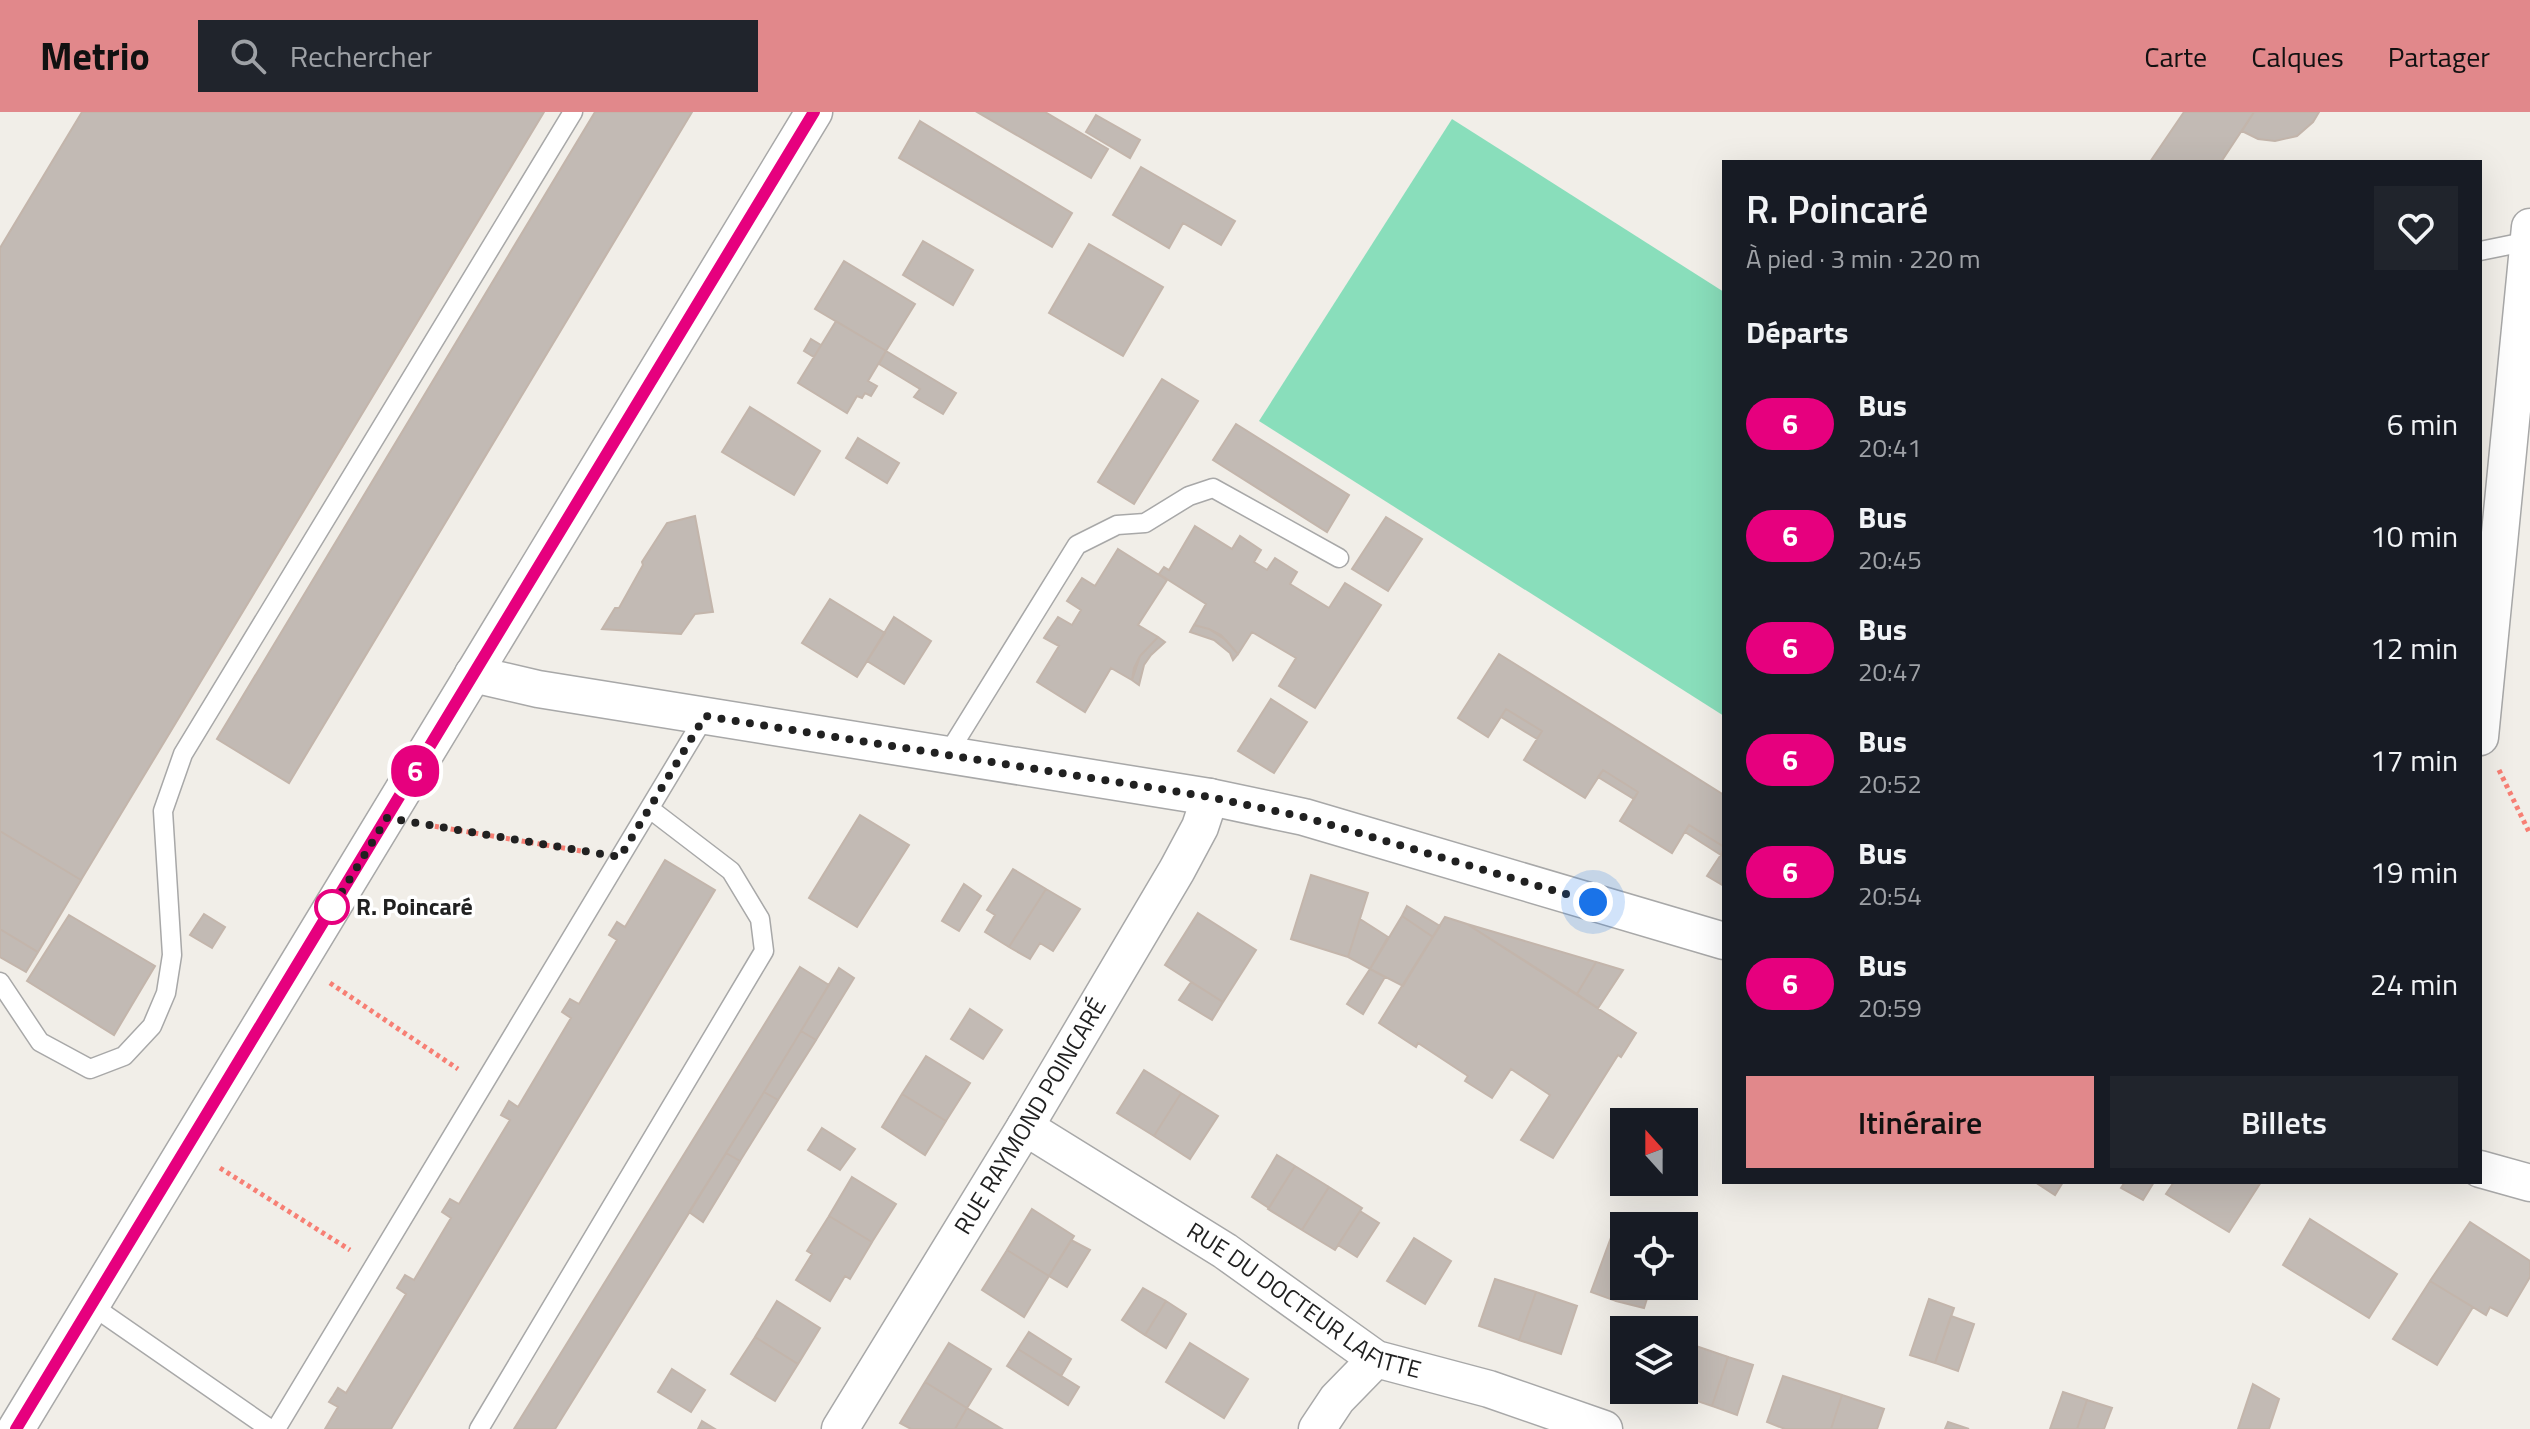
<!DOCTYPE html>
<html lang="fr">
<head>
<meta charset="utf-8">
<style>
	:root { --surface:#171b24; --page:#20242c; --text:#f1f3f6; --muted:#9ea1a6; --accent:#e1888b }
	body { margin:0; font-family:"Titillium Web",sans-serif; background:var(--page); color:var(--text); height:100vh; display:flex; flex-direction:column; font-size:30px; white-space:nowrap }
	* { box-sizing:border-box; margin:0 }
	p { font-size:26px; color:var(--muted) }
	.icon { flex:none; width:44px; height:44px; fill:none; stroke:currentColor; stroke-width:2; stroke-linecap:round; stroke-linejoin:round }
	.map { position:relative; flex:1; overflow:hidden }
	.panel { position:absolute; left:1722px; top:48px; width:760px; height:1024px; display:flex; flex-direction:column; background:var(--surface); border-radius:0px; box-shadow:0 8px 32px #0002 }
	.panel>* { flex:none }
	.badge { padding:0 16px; border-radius:26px; font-size:28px; line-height:52px }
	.needle { width:52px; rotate:339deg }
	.tools { position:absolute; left:1610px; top:996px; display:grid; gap:16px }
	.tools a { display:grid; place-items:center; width:88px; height:88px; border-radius:0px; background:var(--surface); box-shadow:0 8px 32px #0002; font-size:40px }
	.you { position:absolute; width:40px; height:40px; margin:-20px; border:6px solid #fff; border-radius:50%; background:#1a73e8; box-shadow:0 0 0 12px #1a73e833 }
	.map>.badge { position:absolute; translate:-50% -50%; box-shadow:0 0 0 4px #fff }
	h2 { padding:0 24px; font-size:30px; line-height:72px }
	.round { display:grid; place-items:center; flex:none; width:84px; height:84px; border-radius:0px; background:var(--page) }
	.headline { display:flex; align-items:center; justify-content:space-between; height:136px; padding:0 24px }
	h1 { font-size:38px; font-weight:600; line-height:60px }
	.cta { display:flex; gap:16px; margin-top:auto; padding:16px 24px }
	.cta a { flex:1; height:92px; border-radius:0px; background:var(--accent); color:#111; font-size:32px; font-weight:600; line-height:92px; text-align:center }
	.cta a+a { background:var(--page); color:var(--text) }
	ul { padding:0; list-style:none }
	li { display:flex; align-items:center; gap:24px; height:112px; padding:0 24px }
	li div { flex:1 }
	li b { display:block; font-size:30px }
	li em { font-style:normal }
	li .badge { min-width:88px; font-weight:700; text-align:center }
	header { display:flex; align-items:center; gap:48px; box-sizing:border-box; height:112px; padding:0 40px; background:var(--accent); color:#111 }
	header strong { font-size:38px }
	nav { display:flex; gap:44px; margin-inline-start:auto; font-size:28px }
	.search { width:560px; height:72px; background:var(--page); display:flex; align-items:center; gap:20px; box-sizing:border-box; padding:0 28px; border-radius:0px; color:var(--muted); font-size:30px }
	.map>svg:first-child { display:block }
	.pitch { fill:#89debb }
	.building { fill:#c2bab4; stroke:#c3b5ab; stroke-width:2 }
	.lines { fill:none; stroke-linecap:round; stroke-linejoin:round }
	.lane-casing { stroke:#a8a8a8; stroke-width:21 }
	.street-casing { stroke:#a8a8a8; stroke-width:39 }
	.path { stroke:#f77f74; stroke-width:5; stroke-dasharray:4 4; stroke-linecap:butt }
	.lane { stroke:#fff; stroke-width:18 }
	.street { stroke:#fff; stroke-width:36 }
	.line-casing { stroke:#fff; stroke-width:18 }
	.line { stroke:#e6007e; stroke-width:12 }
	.walk { stroke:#212121; stroke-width:8; stroke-dasharray:0 14.4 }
	.stop-dot { fill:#fff; stroke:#e6007e; stroke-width:4 }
	.labels { text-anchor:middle; stroke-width:7; stroke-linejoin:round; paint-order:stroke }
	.stop-label { font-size:24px; font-weight:bold; fill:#212121; stroke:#fff; text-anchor:start }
	.street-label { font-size:24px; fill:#212121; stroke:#fff }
</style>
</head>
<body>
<header>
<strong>Metrio</strong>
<div class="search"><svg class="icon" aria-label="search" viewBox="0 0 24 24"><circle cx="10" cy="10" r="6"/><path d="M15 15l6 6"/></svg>Rechercher</div>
<nav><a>Carte</a><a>Calques</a><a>Partager</a></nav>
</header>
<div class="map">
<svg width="2530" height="1317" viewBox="0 0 2530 1317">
	<rect width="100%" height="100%" fill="#f1eee8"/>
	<path class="pitch" d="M1452,7L1724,180V604L1259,309Z"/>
	<path class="building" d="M82,0H544L81,768L0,719V136Z
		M595,0H692L289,671L217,627Z
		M977,0H1045L1108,37L1091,66Z
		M2184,0H2254L2221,50H2150Z
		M2254,0H2319L2313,10L2297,24L2275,29L2258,27L2242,19Z
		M1096,3L1140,28L1130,46L1086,20Z
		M920,9L1072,101L1052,135L899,46Z
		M1141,55L1235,109L1221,133L1183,111L1169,136L1113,103Z
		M923,129L973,158L953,193L903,163Z
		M1089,132L1163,175L1123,244L1049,201Z
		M844,149L915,192L886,239L815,197Z
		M836,209L886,239L868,269L877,274L871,284L865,281L862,286L857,284L847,301L798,271Z
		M811,227L821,233L814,245L804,239Z
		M886,239L956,281L943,302L914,285L920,277L879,252Z
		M1162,267L1198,289L1134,392L1098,370Z
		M750,295L820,339L794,383L722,340Z
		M1236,312L1349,383L1327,420L1213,348Z
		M858,326L899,351L887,371L846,346Z
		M695,404L713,500L695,502L681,522L602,517L615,496H619L643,453L642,450L667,411Z
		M1386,405L1422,427L1388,479L1352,457Z
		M1195,414L1232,437L1240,424L1261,438L1254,450L1267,458L1275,446L1297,460L1290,472L1329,496L1345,471L1381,493L1315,596L1279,574L1296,546L1252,520L1238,542L1221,523L1209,517L1194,513L1206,492L1159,462L1164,455L1169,458Z
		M1118,437L1167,468L1138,513L1158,525L1140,544L1132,568L1111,556L1085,600L1037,570L1059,534L1044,526L1058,505L1072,513L1081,498L1067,489L1082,466L1095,474Z
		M830,487L885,521L857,565L802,531Z
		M894,505L931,529L904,572L867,549Z
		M1194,513L1209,517L1226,528L1238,542L1233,548L1230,541L1214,528L1190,520Z
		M1158,525L1165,530L1151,543L1144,553L1139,573L1132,568L1134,556L1140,544Z
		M1499,542L1724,683V735L1689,713L1672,741L1620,709L1638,680L1603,658L1585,686L1524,648L1542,619L1506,597L1488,625L1458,606Z
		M1271,587L1307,610L1274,661L1238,639Z
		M1506,597L1542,619L1537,627L1501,605Z
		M1603,658L1638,680L1634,687L1598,665Z
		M860,703L909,733L857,815L809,786Z
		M1689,713L1724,735L1721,743L1685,720Z
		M0,719L81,768L38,840L0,817Z
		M1724,738V774L1707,764Z
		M665,748L715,778L391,1317H325L338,1295L329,1290L333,1284L338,1276L346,1281L406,1182L397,1176L405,1163L414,1168L451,1106L442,1100L450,1087L459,1092L510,1008L501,1003L509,989L518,995L571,906L562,900L570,887L579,892L617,828L609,823L617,810L625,815Z
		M1013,757L1046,777L1009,835L985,820L995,803L987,798Z
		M1311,763L1368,781L1348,845L1291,827Z
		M964,772L981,784L959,819L942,809Z
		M1046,777L1080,797L1053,839L1040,831L1030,847L1009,835Z
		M1407,794L1440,814L1433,825L1402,804Z
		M1198,801L1256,838L1223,890L1165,853Z
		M204,802L225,815L212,836L190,823Z
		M69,803L155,854L114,923L27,869Z
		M1402,804L1433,825L1403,874L1370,857Z
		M1445,805L1467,812L1636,921L1621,945L1618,943L1553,1046L1521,1028L1550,983L1511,957L1492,986L1465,969L1468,964L1418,931L1416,935L1379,911Z
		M1360,807L1388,825L1370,857L1348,845Z
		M1467,812L1596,850L1577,882Z
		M0,817L38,840L26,860L0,845Z
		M1596,850L1623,858L1598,896L1577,882Z
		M800,855L829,873L764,980L555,1317H514Z
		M839,856L854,866L816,928L801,919Z
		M1370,857L1385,865L1363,902L1347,892Z
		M1191,870L1223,890L1212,908L1179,888Z
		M970,897L1002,918L983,947L951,927Z
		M801,919L816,928L778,988L764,980Z
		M926,944L970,971L946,1009L902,982Z
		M1144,958L1181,981L1154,1024L1117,1001Z
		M764,980L778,988L740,1049L726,1041Z
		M1181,981L1218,1004L1190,1047L1154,1024Z
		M902,982L946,1009L925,1043L882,1015Z
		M822,1016L855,1037L840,1058L808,1038Z
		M726,1041L740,1049L703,1110L689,1100Z
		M1277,1043L1295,1054L1269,1096L1252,1085Z
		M1295,1054L1329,1075L1302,1118L1268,1097Z
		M852,1065L896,1092L872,1130L829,1104Z
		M2035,1070H2063L2055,1083Z
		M2125,1070H2154L2143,1088L2121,1076Z
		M2174,1070H2261L2229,1120L2166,1082Z
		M1329,1075L1362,1096L1335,1138L1302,1118Z
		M1032,1097L1074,1124L1049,1164L1007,1138Z
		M1360,1099L1379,1111L1357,1145L1338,1133Z
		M829,1104L872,1130L850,1167L845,1164L830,1189L796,1168L812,1142L807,1139Z
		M2310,1107L2397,1162L2369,1206L2283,1153Z
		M2470,1110L2530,1149V1165L2507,1204L2490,1195L2486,1203L2430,1169Z
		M1613,1120L1624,1125V1165L1616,1189L1591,1180Z
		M1414,1126L1451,1149L1425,1192L1387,1169Z
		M1071,1128L1090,1138L1067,1175L1049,1164Z
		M1007,1138L1049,1164L1024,1205L982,1178Z
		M1624,1165V1174H1651L1644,1196L1616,1189Z
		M1495,1167L1536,1180L1519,1228L1479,1214Z
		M2430,1169L2473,1195L2437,1253L2393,1227Z
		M1143,1176L1166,1189L1145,1223L1122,1208Z
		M1536,1180L1577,1194L1561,1242L1519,1228Z
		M1929,1187L1954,1196L1935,1251L1910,1243Z
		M777,1189L820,1216L798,1252L755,1225Z
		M1166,1189L1186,1202L1166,1236L1145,1223Z
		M1951,1204L1974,1212L1958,1259L1935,1251Z
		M1029,1220L1071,1247L1061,1264L1018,1237Z
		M755,1225L798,1252L775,1289L731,1262Z
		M1684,1230L1690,1232L1684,1250Z
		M949,1231L991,1257L967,1296L925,1270Z
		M1190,1231L1248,1267L1224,1306L1166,1270Z
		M1690,1232L1728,1245L1712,1294L1674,1281L1675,1278H1684V1250Z
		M1018,1237L1079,1275L1068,1293L1007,1254Z
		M1728,1245L1753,1253L1737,1303L1712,1294Z
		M672,1257L705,1278L691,1300L658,1280Z
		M1783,1264L1842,1283L1831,1317H1785L1767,1310Z
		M925,1270L967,1296L955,1317H911L900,1311Z
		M2253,1272L2279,1287L2269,1317H2238Z
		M2063,1280L2087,1288L2077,1317H2050Z
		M1842,1283L1884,1297L1877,1317H1831Z
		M2087,1288L2112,1296L2104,1317H2077Z
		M967,1296L1002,1317H955Z
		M702,1309L715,1317H698Z
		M1948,1310L1969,1317H1945Z"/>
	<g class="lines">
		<defs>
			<path id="lane" d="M2480,139L2529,129
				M947,643L1077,433L1117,413L1145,411L1189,384L1213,376L1339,446
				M0,870L40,930L90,957L124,944L152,914L166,881L172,843L163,699L183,642L573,0
				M91,1193L270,1317
				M276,1317L705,604
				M479,1317L764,839L760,807L731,759L650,697"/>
			<g id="street">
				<path d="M473,562L538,577L1210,685L1304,705L1724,829"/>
				<path d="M2480,625L2530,115"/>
				<path id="s1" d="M1025,1015L1225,1139L1376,1247L1489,1277L1604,1317"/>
				<path d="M2480,1057L2530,1071"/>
				<path d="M16,1317L814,0"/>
				<path id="s2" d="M840,1317L1025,1015L1177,758L1200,715L1210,685"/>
				<path d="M1317,1317L1337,1287L1376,1247"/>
			</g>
		</defs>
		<use href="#lane" class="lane-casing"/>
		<use href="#street" class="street-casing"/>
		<path class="path" d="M2499,658L2530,722
			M427,713L587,740
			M330,871L458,957
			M220,1056L350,1138"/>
		<use href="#lane" class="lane"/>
		<use href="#street" class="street"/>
	</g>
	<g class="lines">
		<defs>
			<path id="line" d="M16,1317L814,0"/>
		</defs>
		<use href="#line" class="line-casing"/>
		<use href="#line" class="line"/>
		<path class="walk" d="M332,795L326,806L387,706L620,745L705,604L1210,685L1304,705L1593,790"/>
	</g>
	<circle class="stop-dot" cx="332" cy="795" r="16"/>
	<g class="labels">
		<g class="stop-label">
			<text x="356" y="803">R. Poincaré</text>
		</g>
		<g class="street-label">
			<text dy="8" stroke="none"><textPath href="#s2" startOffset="366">RUE RAYMOND POINCARÉ</textPath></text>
			<text dy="8" stroke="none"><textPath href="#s1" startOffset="330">RUE DU DOCTEUR LAFITTE</textPath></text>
		</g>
	</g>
</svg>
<div class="tools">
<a><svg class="needle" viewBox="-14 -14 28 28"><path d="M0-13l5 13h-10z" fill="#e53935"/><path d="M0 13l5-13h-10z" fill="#9ea1a6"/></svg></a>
<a><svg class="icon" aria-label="locate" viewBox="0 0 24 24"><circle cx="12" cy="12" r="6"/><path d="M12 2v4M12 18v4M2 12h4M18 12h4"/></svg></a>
<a><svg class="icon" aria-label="layers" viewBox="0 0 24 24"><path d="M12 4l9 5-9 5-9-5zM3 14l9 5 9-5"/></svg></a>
</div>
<div class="you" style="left:1593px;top:790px"></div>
<b class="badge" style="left:415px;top:659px;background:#e6007e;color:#fff">6</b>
<section class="panel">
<div class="headline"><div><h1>R. Poincaré</h1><p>À pied · 3 min · 220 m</p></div><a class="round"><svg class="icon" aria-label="heart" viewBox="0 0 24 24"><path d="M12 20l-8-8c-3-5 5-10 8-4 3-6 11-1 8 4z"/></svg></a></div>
<h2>Départs</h2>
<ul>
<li><span class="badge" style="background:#e6007e;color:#fff">6</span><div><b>Bus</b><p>20:41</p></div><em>6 min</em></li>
<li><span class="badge" style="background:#e6007e;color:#fff">6</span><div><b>Bus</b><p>20:45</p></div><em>10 min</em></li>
<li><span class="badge" style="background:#e6007e;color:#fff">6</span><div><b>Bus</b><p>20:47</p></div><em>12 min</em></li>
<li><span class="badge" style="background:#e6007e;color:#fff">6</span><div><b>Bus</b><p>20:52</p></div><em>17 min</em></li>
<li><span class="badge" style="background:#e6007e;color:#fff">6</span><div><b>Bus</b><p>20:54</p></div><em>19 min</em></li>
<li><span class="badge" style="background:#e6007e;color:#fff">6</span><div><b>Bus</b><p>20:59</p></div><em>24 min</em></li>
</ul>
<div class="cta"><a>Itinéraire</a><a>Billets</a></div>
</section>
</div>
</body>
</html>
